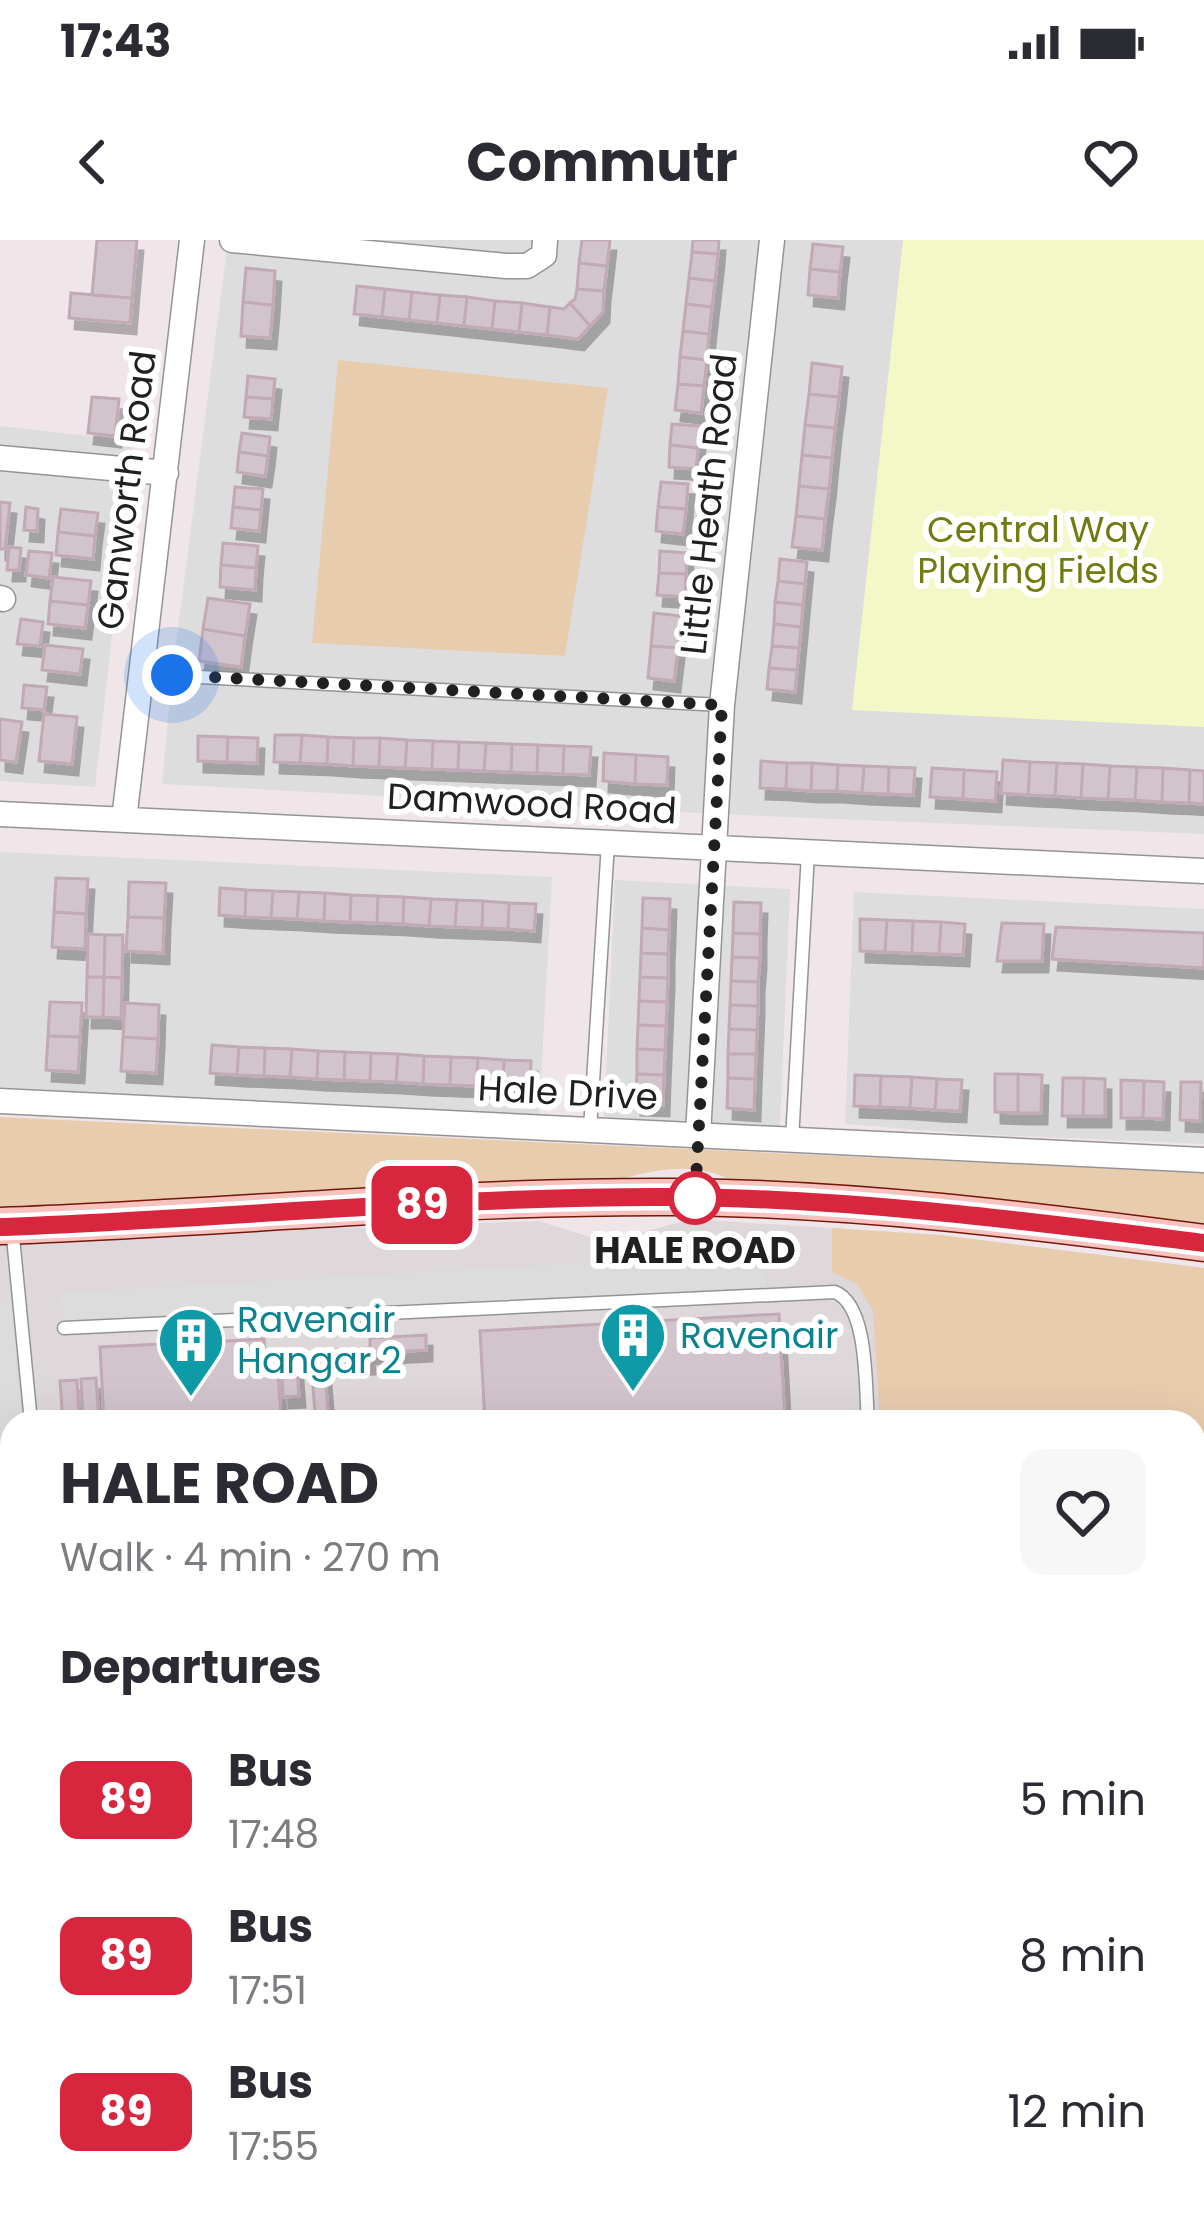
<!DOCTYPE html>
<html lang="en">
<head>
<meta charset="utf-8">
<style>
	:root { --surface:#fff; --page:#f7f7f7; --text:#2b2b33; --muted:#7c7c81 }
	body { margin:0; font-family:Poppins,sans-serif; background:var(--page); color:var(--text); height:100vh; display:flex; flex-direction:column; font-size:45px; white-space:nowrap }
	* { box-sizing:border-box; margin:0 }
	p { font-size:39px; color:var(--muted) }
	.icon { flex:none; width:66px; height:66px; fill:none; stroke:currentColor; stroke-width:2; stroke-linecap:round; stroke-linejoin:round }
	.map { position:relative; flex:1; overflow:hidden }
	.side { position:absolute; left:0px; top:1170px; width:1206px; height:804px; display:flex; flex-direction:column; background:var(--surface); border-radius:36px 36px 0 0; box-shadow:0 12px 48px #0002 }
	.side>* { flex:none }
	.badge { padding:0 24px; border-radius:18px; font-size:42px; line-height:78px }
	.you { position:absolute; width:60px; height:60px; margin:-30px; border:9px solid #fff; border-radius:50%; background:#1a73e8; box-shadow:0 0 0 18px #1a73e833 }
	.map>.badge { position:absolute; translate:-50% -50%; box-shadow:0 0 0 6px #fff }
	h2 { padding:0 60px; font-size:45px; line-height:108px }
	.round { display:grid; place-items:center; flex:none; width:126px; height:126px; border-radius:24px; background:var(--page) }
	.headline { display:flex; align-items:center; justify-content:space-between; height:204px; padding:0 60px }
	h1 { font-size:57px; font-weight:700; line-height:90px }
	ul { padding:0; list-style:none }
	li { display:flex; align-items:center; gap:36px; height:156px; padding:0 60px }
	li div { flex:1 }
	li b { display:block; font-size:45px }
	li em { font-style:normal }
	li .badge { min-width:132px; font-weight:700; text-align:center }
	.status { display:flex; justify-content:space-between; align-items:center; height:84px; padding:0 60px; background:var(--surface); direction:ltr }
	.status svg { height:33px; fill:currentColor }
	header { display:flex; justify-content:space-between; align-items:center; height:156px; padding:0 60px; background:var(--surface); font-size:54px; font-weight:700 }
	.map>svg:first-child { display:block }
	.residential { fill:#deddde }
	.airport { fill:#dfd8da; fill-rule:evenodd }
	.grass { fill:#e8ccae }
	.park { fill:#f3f8c6 }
	.parking { fill:#dcdcdc }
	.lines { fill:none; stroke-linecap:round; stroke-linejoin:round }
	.taxiway { stroke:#afaaac; stroke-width:72 }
	.building { fill:#d2c4cc; stroke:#c1a9b6; stroke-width:3; filter:url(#shadow) }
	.lane-casing { stroke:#949494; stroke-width:15 }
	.street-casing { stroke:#949494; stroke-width:27 }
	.secondary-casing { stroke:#741609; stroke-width:39 }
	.lane { stroke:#fff; stroke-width:12 }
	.street { stroke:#fff; stroke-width:24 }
	.secondary { stroke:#f7c1bd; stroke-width:36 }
	.line-casing { stroke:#fff; stroke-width:27 }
	.line { stroke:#d7263d; stroke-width:18 }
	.walk { stroke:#202020; stroke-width:12; stroke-dasharray:0 21.6 }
	.stop-dot { fill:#fff; stroke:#d7263d; stroke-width:6 }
	.labels { text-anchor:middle; stroke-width:12; stroke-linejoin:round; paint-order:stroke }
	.street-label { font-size:36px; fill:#202020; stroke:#fff }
	.park-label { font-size:36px; fill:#717c10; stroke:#fff }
	.stop-label { font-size:36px; font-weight:bold; fill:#202020; stroke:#fff }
	.culture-label { font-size:36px; fill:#0d838f; stroke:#fff; text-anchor:start }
</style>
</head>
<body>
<div class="status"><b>17:43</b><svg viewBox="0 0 49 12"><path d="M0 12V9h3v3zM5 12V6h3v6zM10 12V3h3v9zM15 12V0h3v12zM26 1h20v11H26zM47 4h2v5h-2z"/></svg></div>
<header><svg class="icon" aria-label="back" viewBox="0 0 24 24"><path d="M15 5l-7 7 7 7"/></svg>Commutr<svg class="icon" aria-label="heart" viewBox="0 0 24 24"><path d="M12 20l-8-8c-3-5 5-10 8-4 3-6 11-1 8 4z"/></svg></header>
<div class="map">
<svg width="1204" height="1974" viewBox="0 0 1204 1974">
	<defs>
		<filter id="shadow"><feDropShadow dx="6" dy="11" stdDeviation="0" flood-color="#0004"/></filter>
	</defs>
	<rect width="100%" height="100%" fill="#f0e6e9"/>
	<path class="residential" d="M228,0H1204V594L714,574L162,544L172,435Z
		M0,186L134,201L95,547L0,541Z
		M0,612L552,637L539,879L0,847Z
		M615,640L790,649L780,887L604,877Z
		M854,652L1204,669V904L973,894L845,884Z"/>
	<path class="airport" d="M691,979L940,995L1204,1028V1974H0V1000L539,981L606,1002ZM12,1182H1194V1962H12Z"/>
	<path class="grass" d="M338,120L608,148L565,416L312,403Z
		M0,877L1204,933V990L738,944C691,916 644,932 595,947L0,972Z
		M832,988L940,995L1204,1028V1544L1194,1543V1182H880L873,1071L857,1044L832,1032Z
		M12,1436V1962H41L3,1965L0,1437Z
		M1194,1636H1204V1867L1194,1868Z"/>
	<path class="park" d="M903,0H1204V487L852,470Z"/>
	<path class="parking" d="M764,1013L766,1055L64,1088L61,1053Z
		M11,1064L22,1182H12V1223H0V1065Z"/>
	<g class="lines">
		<path class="taxiway" d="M1194,1923L1204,1922
			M333,1962L367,1974
			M247,1974L262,1962
			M509,1974L676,1962
			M749,1974L770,1962"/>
	</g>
	<path class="building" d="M97,0H137L132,58L92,55Z
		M582,0H610L607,26L579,23Z
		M693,0H719L718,14L692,12Z
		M813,4L843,7L840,32L810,29Z
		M692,12L718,14L715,41L689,38Z
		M579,23L607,26L604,51L577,49Z
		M246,28L275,31L273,65L243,62Z
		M810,29L840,32L838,58L808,55Z
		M689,38L715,41L712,67L686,64Z
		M357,46L385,49L382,77L354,74Z
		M385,49L412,52L409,80L382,77Z
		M577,49L604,51L603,72L590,86L570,63L575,59Z
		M412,52L440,55L437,83L409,80Z
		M71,53L132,58L130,83L69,78Z
		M440,55L467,57L464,86L437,83Z
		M467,57L495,61L492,89L464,86Z
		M495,61L522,63L519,92L492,89Z
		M243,62L273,65L270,98L241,96Z
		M522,63L550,67L547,95L519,92Z
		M570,63L590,86L578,99L547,95L550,67L564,69Z
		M686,64L712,67L709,94L683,91Z
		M683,91L709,94L707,120L680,117Z
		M680,117L707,120L704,146L678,144Z
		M812,123L842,127L839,157L809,154Z
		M248,136L275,139L273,159L246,157Z
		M678,144L704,146L701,173L675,170Z
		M809,154L839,157L835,188L805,185Z
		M92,157L119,159L115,196L88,193Z
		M246,157L273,159L271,179L244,177Z
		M672,184L700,186L698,208L670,205Z
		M805,185L835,188L832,218L802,215Z
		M242,193L270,197L268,216L239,212Z
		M670,205L698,208L696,229L669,227Z
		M239,212L268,216L265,236L237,232Z
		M802,215L832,218L829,249L799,246Z
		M661,242L688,244L686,269L658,267Z
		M799,246L829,249L825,279L796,276Z
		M235,247L263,249L261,270L233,267Z
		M0,262L10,263L5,309H0Z
		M26,267L38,269L37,291L24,290Z
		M233,267L261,270L259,291L231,288Z
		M658,267L686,269L683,294L656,291Z
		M61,269L98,273L95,296L58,292Z
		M796,276L825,279L822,310L792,307Z
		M58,292L95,296L93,319L56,315Z
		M223,303L258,306L256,328L221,325Z
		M9,307L21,308L19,330H7Z
		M29,311L52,313L49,338L26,335Z
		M660,311L687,313L686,334L659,333Z
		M780,319L807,322L805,344L778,341Z
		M221,325L256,328L255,350L220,347Z
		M659,333L686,334L685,357L657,355Z
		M53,337L91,341L88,365L50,361Z
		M778,341L805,344L803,365L775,362Z
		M208,358L250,364L245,396L203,389Z
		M50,361L88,365L85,388L48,384Z
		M775,362L803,365L801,387L774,384Z
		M654,373L681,376L678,408L651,406Z
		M21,379L43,382L40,406L17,404Z
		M774,384L801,387L799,408L772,406Z
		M203,389L245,396L241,427L199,421Z
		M45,405L83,409L80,434L42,430Z
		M651,406L678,408L674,441L648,438Z
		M772,406L799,408L797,430L769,428Z
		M769,428L797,430L795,452L767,449Z
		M24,445L47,447L44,470L22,468Z
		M44,474L77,477L72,524L39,521Z
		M0,479L22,482L16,522L0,520Z
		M275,495H302L300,523L274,522Z
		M302,495L328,497L327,524L300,523Z
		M198,496L228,497L227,522L198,521Z
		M228,497L258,498L257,523L227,522Z
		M328,497L354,498L353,526L327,524Z
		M354,498H380L379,527L353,526Z
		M380,498L407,500L405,528L379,527Z
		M407,500L433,501L432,529L405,528Z
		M433,501L459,502L458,530L432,529Z
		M459,502L486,503L484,531L458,530Z
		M486,503L512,504L511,532L484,531Z
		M512,504L538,505L537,533L511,532Z
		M538,505L564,506L563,534L537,533Z
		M564,506L591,507L589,535L563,534Z
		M604,513L636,515L635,544L603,541Z
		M636,515L668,517L667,545L635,544Z
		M1003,520L1030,522L1028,555L1001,553Z
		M761,521L787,523L786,549L760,548Z
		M1030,522L1057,523L1055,556L1028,555Z
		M787,523H812L811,551L786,549Z
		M812,523L838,525L837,551H811Z
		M1057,523L1083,524L1081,558L1055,556Z
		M1083,524L1110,526L1108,559L1081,558Z
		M838,525L864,526L862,553L837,551Z
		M864,526L889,527L888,554L862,553Z
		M1110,526L1137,527L1135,560L1108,559Z
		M889,527L915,528L913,555L888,554Z
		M1137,527L1163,528L1162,562L1135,560Z
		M932,528L964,530L963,559L930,557Z
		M1163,528L1190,530L1189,563L1162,562Z
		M964,530L997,532L995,561L963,559Z
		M1190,530L1204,531V564L1189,563Z
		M56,638L88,639L86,674L54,672Z
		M129,642L166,643L164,678L128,677Z
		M220,648L246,650L245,677L219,675Z
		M246,650L273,651L271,678L245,677Z
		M273,651L299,652L297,679L271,678Z
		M299,652L325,653L324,681L297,679Z
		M325,653L351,655L350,682L324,681Z
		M351,655L378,656L377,683L350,682Z
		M378,656L404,657L403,684L377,683Z
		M404,657L431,659L429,686L403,684Z
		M643,658L670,659L669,690L642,688Z
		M431,659L457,660L455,687L429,686Z
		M457,660L483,661L482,688L455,687Z
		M483,661L509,663L508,689L482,688Z
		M734,662L761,663L760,694L733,693Z
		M509,663L536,664L534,691L508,689Z
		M54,672L86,674L85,709L52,707Z
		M128,677L164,678L163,713L126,711Z
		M860,679L887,680L885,712L860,711Z
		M887,680L913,681L912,713L885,712Z
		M913,681L941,682L939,714L912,713Z
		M941,682L965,684L963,715L939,714Z
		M1002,683L1044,684L1042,721H997Z
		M1056,687L1204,693V728L1052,719Z
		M642,688L669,690L668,714L641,713Z
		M733,693L760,694V718L732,717Z
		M88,694L105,695L104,737H87Z
		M105,695H123L122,738L104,737Z
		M641,713L668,714V738L640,737Z
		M732,717L760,718L758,742L731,741Z
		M87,737H104L103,777H86Z
		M104,737L122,738L121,778L103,777Z
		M640,737L668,738L667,762L639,761Z
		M731,741L758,742V766L730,765Z
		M639,761L667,762L666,786L638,785Z
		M50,762L82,763L80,797L48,796Z
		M125,763L159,765L158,799L123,797Z
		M730,765L758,766L757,790L729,789Z
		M638,785L666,786L665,810L637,809Z
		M729,789L757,790L756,814H728Z
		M48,796L80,797L78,832L46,830Z
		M123,797L158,799L156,833L121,831Z
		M212,805L239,807L237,835L210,833Z
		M239,807L265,808L264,836L237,835Z
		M265,808L292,809L290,837L264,836Z
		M292,809L318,811L317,839L290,837Z
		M637,809L665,810L664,835L637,834Z
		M318,811L345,812L344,840L317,839Z
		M345,812L371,813L370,841L344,840Z
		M371,813L398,814L396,842L370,841Z
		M398,814L424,816L423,844L396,842Z
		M728,814H756L755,839L728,838Z
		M424,816L451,817L450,845L423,844Z
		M451,817L478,818L476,846L450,845Z
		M478,818L504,820L503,848L476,846Z
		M504,820L531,821L530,849L503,848Z
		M637,834L664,835L663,865L635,864Z
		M995,834H1018V873L995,872Z
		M1018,834L1042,835L1041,873H1018Z
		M855,835L881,836L880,867L854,866Z
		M881,836L912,837L910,868L880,867Z
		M912,837L937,839L935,870L910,868Z
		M728,838L755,839L754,870L727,868Z
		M1063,838H1084L1083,876H1062Z
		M1084,838L1105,839V876H1083Z
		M937,839L962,840L960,871L935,870Z
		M1121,840L1144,841L1143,878H1121Z
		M1144,841L1164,842L1163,879L1143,878Z
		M1181,842H1201L1200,881L1180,880Z
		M779,1074L785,1182H485L480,1091Z
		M426,1095V1110L370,1113V1098Z
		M264,1099L266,1130H278L281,1182H104L100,1107Z
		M368,1108L369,1123L326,1125L325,1110Z
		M296,1117L299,1156L283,1157L281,1118Z
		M325,1134L328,1172L315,1173L312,1135Z
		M96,1138L99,1182H63L60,1141L77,1140L79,1178H83L81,1139Z
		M0,1223H12V1301L0,1302Z"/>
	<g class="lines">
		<defs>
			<path id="lane" d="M142,434L721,465
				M590,889L608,603
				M792,900L808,613
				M12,987L31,1182
				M64,1088L835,1052C869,1066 865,1148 868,1182
				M1194,1626H1204"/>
			<path id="street" d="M232,0L506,26H527L544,15L545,0
				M0,218L166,233
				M0,358L3,359
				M0,574L1204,631
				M124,580L192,0
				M0,861L1204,920
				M698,895L722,465L772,0"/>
			<path id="secondary" d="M0,986C223,978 447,956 671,957C850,958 1027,980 1204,1003"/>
		</defs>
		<use href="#lane" class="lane-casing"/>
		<use href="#street" class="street-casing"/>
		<use href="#secondary" class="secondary-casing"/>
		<use href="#lane" class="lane"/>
		<use href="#street" class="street"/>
		<use href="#secondary" class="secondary"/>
	</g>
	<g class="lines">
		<defs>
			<path id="line" d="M0,987C223,979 447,956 671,957C850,958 1027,981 1204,1003"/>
		</defs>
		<use href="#line" class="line-casing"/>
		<use href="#line" class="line"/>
		<path class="walk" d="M172,435L722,465L695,958"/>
	</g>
	<defs>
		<symbol id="building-pin" viewBox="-11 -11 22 30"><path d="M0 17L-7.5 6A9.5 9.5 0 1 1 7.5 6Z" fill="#0f9aa8" stroke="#fff"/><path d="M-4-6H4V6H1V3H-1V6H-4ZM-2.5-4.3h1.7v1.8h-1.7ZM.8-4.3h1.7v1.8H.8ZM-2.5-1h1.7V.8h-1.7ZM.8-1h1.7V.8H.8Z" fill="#fff"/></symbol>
	</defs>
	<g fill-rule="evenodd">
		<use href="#building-pin" x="595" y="1057" width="76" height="104"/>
		<use href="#building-pin" x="153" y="1062" width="76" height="104"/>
	</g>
	<circle class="stop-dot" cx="695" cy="958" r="24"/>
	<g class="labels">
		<g class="street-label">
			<text transform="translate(126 250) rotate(-83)" y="13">Ganworth Road</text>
			<text transform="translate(708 264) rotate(-84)" y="13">Little Heath Road</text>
			<text transform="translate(532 563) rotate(3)" y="13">Damwood Road</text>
			<text transform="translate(568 852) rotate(3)" y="13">Hale Drive</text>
		</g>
		<g class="park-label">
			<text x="1038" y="302">Central Way<tspan x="1038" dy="41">Playing Fields</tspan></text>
		</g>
		<g class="stop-label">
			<text x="695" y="1023">HALE ROAD</text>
		</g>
		<g class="culture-label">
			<text x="237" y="1092">Ravenair<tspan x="237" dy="41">Hangar 2</tspan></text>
			<text x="680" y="1108">Ravenair</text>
		</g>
	</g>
</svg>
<div class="you" style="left:172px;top:435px"></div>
<b class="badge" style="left:422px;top:965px;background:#d7263d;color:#fff">89</b>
<section class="side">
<div class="headline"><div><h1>HALE ROAD</h1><p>Walk · 4 min · 270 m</p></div><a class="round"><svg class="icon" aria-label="heart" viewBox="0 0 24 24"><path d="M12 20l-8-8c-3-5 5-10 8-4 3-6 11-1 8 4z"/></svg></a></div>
<h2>Departures</h2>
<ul>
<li><span class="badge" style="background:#d7263d;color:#fff">89</span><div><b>Bus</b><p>17:48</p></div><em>5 min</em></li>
<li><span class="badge" style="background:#d7263d;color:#fff">89</span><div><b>Bus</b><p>17:51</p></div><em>8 min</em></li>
<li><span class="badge" style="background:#d7263d;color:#fff">89</span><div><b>Bus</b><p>17:55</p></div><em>12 min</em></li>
</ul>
</section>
</div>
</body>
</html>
